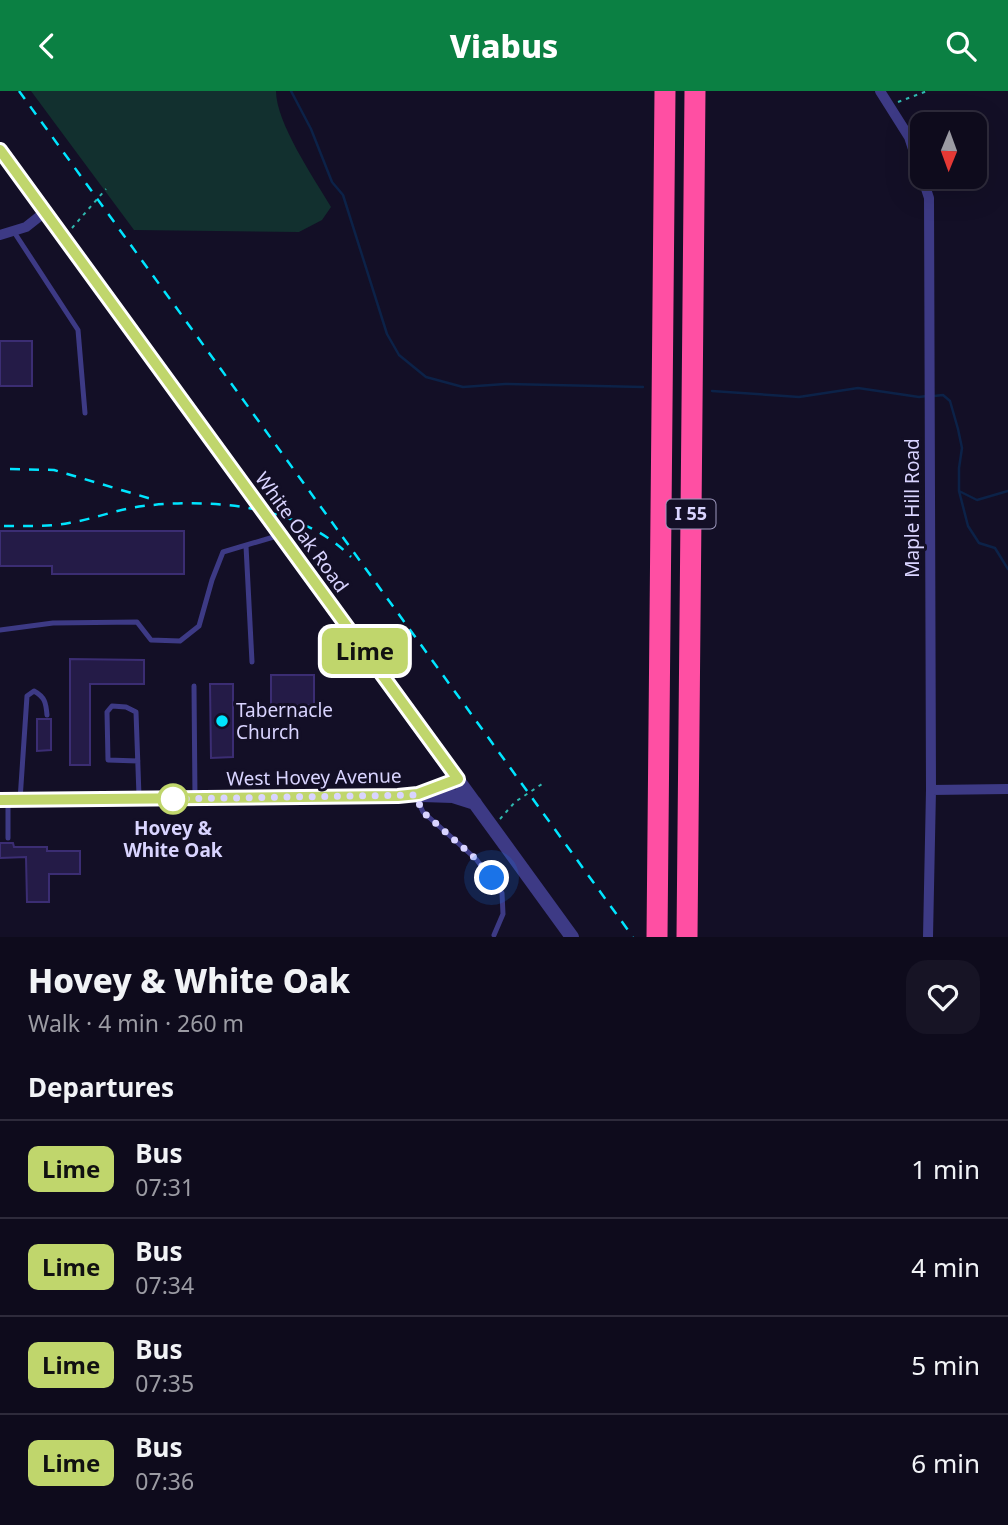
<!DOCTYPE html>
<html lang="en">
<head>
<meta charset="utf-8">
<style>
	:root { --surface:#0e0b1c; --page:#171425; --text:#f1f3f6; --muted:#9b9ba3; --line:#2e2b3b; --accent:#0b8043 }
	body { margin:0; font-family:"Noto Sans",sans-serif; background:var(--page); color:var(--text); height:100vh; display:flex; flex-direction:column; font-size:26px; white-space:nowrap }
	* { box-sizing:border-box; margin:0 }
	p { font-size:23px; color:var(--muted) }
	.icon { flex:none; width:38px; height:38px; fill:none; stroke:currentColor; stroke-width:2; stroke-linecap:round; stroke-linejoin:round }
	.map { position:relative; height:846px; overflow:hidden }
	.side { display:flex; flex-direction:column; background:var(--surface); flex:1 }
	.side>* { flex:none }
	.badge { padding:0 14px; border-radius:10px; font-size:24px; line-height:46px }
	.needle { width:46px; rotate:181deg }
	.tools { position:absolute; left:910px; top:21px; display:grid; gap:14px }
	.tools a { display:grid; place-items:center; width:77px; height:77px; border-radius:14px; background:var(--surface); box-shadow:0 7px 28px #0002,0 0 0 2px var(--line); font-size:35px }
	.you { position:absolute; width:35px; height:35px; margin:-18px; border:5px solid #fff; border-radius:50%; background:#1a73e8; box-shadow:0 0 0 10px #1a73e833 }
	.map>.badge { position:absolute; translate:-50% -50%; box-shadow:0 0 0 4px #fff }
	h2 { padding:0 28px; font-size:26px; line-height:63px }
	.round { display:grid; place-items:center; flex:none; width:74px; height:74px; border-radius:21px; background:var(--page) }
	.overview { display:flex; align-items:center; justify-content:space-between; height:119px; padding:0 28px }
	h1 { font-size:33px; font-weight:800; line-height:52px }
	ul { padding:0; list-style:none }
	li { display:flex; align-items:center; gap:21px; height:98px; padding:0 28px; border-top:2px solid var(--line) }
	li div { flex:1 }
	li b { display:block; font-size:26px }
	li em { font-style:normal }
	li .badge { min-width:77px; font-weight:700; text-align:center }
	header { display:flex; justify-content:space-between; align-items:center; height:91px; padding:0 28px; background:var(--accent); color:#fff; font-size:32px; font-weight:800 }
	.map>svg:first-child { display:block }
	.green { fill:#12302f }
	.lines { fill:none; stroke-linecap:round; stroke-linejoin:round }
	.stream { stroke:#0c2248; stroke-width:2.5 }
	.building { fill:#241b47; stroke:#3b2d73; stroke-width:2 }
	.path { stroke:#2fb8b0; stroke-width:2; stroke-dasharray:3.5 5; stroke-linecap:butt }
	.service { stroke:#3d3a85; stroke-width:5 }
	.minor { stroke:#3d3a85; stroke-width:10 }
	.tertiary { stroke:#3d3a85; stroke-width:14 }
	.motorway { stroke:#ff4fa3; stroke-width:21 }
	.rail { stroke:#00e5ff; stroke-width:2.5; stroke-dasharray:10 9; stroke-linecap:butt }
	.line-casing { stroke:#fff; stroke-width:16 }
	.line { stroke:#c0d66c; stroke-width:10 }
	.walk { stroke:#d9d4ff; stroke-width:7; stroke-dasharray:0 12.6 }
	.poi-dot { fill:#00e5ff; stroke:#130f26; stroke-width:2.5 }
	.stop-dot { fill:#fff; stroke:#c0d66c; stroke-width:3.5 }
	.labels { text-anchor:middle; stroke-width:6; stroke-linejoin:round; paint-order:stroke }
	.shield { fill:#130f26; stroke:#9e99be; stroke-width:2 }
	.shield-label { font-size:18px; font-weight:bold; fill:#d9d4ff }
	.street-label { font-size:19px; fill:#d9d4ff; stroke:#130f26 }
	.poi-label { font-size:19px; fill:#d9d4ff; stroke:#130f26; text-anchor:start }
	.stop-label { font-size:19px; font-weight:bold; fill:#d9d4ff; stroke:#130f26 }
</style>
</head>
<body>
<header><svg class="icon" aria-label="back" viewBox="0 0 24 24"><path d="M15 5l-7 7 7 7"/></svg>Viabus<svg class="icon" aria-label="search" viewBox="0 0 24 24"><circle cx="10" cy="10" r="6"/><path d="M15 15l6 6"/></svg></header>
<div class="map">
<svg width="1008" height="846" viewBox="0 0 1008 846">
	<rect width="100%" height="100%" fill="#130f26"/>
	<path class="green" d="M31,0H276C276,32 314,87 331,116L322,129L299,141L134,139Z"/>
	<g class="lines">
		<path class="stream" d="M291,0L311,38L332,91L343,104L387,243L399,264L426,286L463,296L505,293L643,296
			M712,300L799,306L858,297L919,306L927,305
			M934,305L943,304L950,310L958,338L962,357L959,377V400L968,435L979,452L995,457L1008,478
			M959,400L977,409L1008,400"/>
	</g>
	<path class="building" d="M0,250H32V295H0Z
		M0,440H184V483H52V475H0Z
		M70,568L144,569V593H90V674H70Z
		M271,584H314V614L271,615Z
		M210,593H233V666L211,667Z
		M37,628H51V659L37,660Z
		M0,752H13L14,756H47V760H80V783H49V811H27L26,766L0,767Z"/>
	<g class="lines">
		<path class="path" d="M898,11L927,0
			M72,137L106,98
			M500,728L515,711L542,693"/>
		<path class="service" d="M14,141L78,239L85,322
			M246,455L252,571
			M0,539L53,532L137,531L151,549L180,550L199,535L212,489L223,461L277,445
			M194,595L195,707
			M138,670L108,669L107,621L112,615L126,616L136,621L139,705
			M415,704L423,721L476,768L502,802L503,823L494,844
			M8,709V747
			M20,709L27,605L34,600C45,606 46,612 47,624"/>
		<path class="minor" d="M880,0L909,46L929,107L931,699L928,846
			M0,144L26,136L45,121
			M931,699L1008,698"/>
		<path class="tertiary" d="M0,59L572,846
			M422,704L453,705L475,712
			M0,709L398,705L418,703L458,688"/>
		<path class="motorway" d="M657,846L665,0
			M687,846L695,0"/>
		<path class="rail" d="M19,0L633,846
			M10,378L54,379L155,409
			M4,435C26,435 48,436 69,432C94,428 118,418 143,415C212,407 300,414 351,466"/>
	</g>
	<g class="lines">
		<defs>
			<path id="line" d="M0,59L458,688L418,703L398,705L0,709"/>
		</defs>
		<use href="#line" class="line-casing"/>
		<use href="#line" class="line"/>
		<path class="walk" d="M173,708H167L415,704L423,721L476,768L492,787"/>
	</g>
	<circle class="poi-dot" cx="222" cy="630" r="7"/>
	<circle class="stop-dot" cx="173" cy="708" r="14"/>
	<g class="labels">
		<rect class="shield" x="666.5" y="408.5" width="49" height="29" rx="5"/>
		<g class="shield-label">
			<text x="691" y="429">I 55</text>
		</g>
		<g class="street-label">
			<text transform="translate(912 417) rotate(-90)" y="7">Maple Hill Road</text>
			<text transform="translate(302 441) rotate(54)" y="7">White Oak Road</text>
			<text transform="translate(314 686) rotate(-1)" y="7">West Hovey Avenue</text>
		</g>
		<g class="poi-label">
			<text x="236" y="626">Tabernacle<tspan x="236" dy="22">Church</tspan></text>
		</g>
		<g class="stop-label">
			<text x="173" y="744">Hovey &amp;<tspan x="173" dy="22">White Oak</tspan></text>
		</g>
	</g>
</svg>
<div class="tools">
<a><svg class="needle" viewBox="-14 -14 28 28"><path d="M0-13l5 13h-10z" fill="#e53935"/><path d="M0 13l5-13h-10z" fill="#9b9ba3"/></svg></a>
</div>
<div class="you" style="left:492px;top:787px"></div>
<b class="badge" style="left:365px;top:560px;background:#c0d66c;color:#111">Lime</b>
</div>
<section class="side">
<div class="overview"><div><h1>Hovey &amp; White Oak</h1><p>Walk · 4 min · 260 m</p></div><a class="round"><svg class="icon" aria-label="heart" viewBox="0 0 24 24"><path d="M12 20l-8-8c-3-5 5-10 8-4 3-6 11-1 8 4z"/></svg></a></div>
<h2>Departures</h2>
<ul>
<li><span class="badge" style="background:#c0d66c;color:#111">Lime</span><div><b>Bus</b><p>07:31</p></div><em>1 min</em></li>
<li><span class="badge" style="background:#c0d66c;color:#111">Lime</span><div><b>Bus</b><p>07:34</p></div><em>4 min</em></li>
<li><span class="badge" style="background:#c0d66c;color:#111">Lime</span><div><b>Bus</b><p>07:35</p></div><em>5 min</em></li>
<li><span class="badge" style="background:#c0d66c;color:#111">Lime</span><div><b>Bus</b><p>07:36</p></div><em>6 min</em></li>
</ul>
</section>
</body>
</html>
